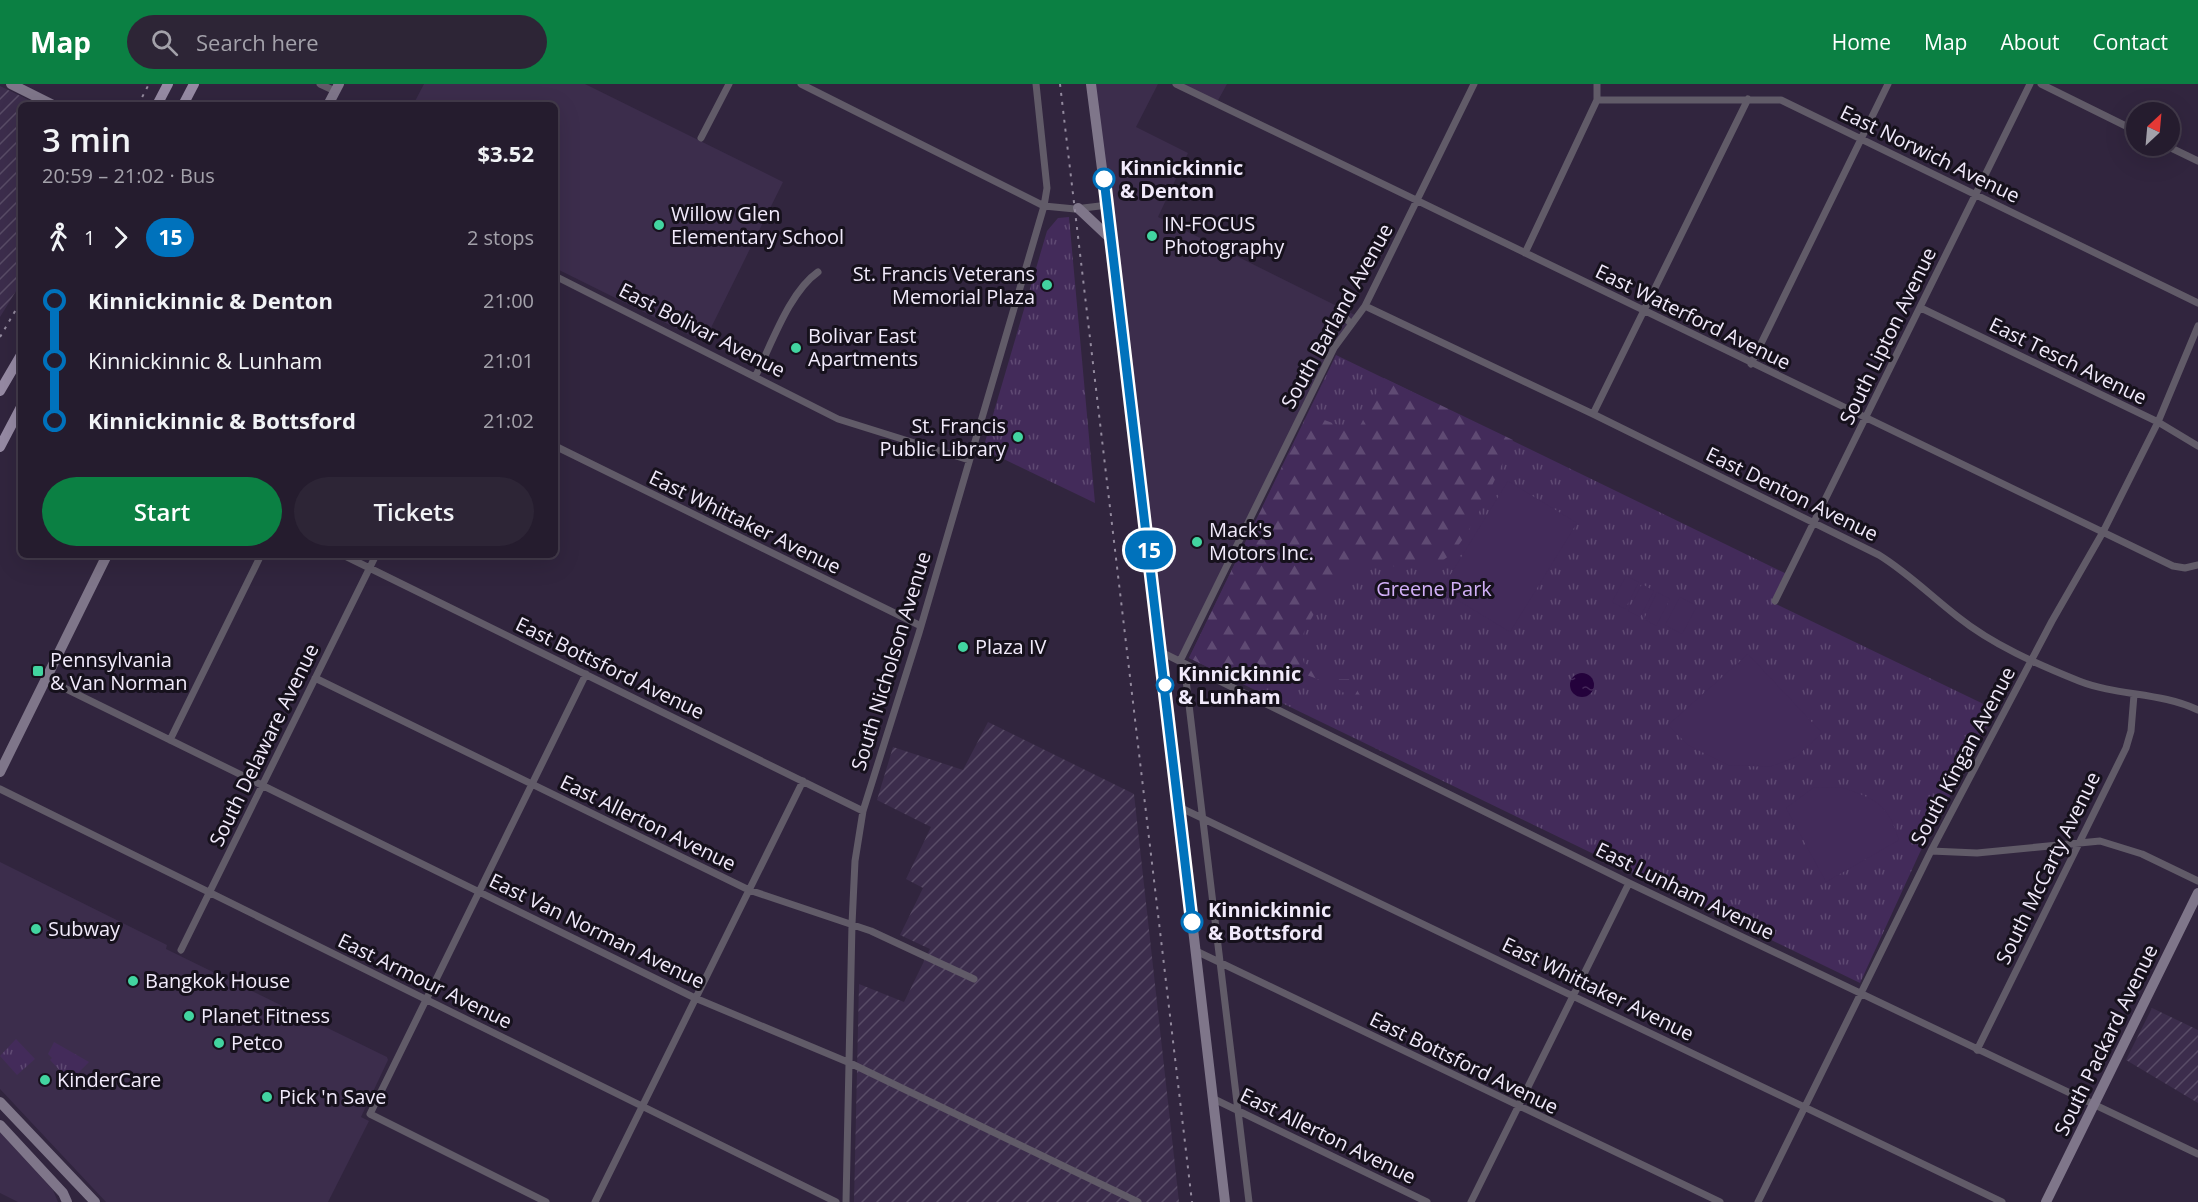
<!DOCTYPE html>
<html lang="en">
<head>
<meta charset="utf-8">
<style>
	:root { --surface:#251c2e; --page:#2d2536; --text:#f1f3f6; --muted:#a3a1aa; --line:#423a4a; --accent:#0b8043 }
	body { margin:0; font-family:"Open Sans",sans-serif; background:var(--page); color:var(--text); height:100vh; display:flex; flex-direction:column; font-size:22px; white-space:nowrap }
	* { box-sizing:border-box; margin:0 }
	p { font-size:20px; color:var(--muted) }
	.icon { flex:none; width:33px; height:33px; fill:none; stroke:currentColor; stroke-width:2; stroke-linecap:round; stroke-linejoin:round }
	.map { position:relative; flex:1; overflow:hidden }
	.drawer { position:absolute; left:18px; top:18px; width:540px; height:456px; display:flex; flex-direction:column; background:var(--surface); border-radius:9px; box-shadow:0 6px 24px #0002,0 0 0 2px var(--line) }
	.drawer>* { flex:none }
	.badge { padding:0 12px; border-radius:20px; font-size:21px; line-height:39px }
	.needle { width:39px; rotate:26deg }
	.buttons { position:absolute; left:2126px; top:18px; display:grid; gap:12px }
	.buttons a { display:grid; place-items:center; width:54px; height:54px; border-radius:50%; background:var(--surface); box-shadow:0 6px 24px #0002,0 0 0 2px var(--line); font-size:30px }
	.map>.badge { position:absolute; translate:-50% -50%; box-shadow:0 0 0 3px #fff }
	.legs { display:flex; align-items:center; gap:9px; height:66px; padding:0 24px; font-size:20px }
	.legs p { margin-inline-start:auto }
	.headline { display:flex; align-items:center; justify-content:space-between; height:102px; padding:0 24px }
	h1 { font-size:33px; font-weight:600; line-height:45px }
	.cta { display:flex; gap:12px; margin-top:auto; padding:12px 24px }
	.cta a { flex:1; height:69px; border-radius:36px; background:var(--accent); color:#fff; font-size:24px; font-weight:600; line-height:69px; text-align:center }
	.cta a+a { background:var(--page); color:var(--text) }
	ul { padding:0 24px; list-style:none }
	li { display:flex; align-items:center; gap:21px; height:60px; font-size:22px }
	li i { display:grid; place-items:center; width:9px; height:100%; margin:0 8px; background:currentColor }
	li i::after { content:''; width:15px; height:15px; margin:-8px; border:4px solid; border-radius:50%; background:var(--surface) }
	li p { margin-inline-start:auto }
	li:first-child i { background:linear-gradient(#0000 50%,currentColor 0) }
	li:last-child i { background:linear-gradient(currentColor 50%,#0000 0) }
	header { display:flex; align-items:center; gap:36px; box-sizing:border-box; height:84px; padding:0 30px; background:var(--accent); color:#fff }
	header strong { font-size:28px }
	nav { display:flex; gap:33px; margin-inline-start:auto; font-size:21px }
	.search { width:420px; height:54px; background:var(--page); display:flex; align-items:center; gap:15px; box-sizing:border-box; padding:0 21px; border-radius:33px; color:var(--muted); font-size:22px }
	.map>svg:first-child { display:block }
	.built { fill:#3c2d4c }
	.industrial { fill:url(#industrial-furrows) }
	.grass { fill:url(#grass-tufts) }
	.forest { fill:url(#forest-firs) }
	.pitch { fill:#432b5a }
	.water { fill:url(#water-ripples) }
	.lines { fill:none; stroke-linecap:round; stroke-linejoin:round }
	.street { stroke:#615b68; stroke-width:7 }
	.secondary { stroke:#7f768a; stroke-width:10 }
	.primary { stroke:#968aa4; stroke-width:10 }
	.rail { stroke:#938a9e; stroke-width:2; stroke-dasharray:3 6; stroke-linecap:butt }
	.line-1-casing { stroke:#fff; stroke-width:14 }
	.line-1 { stroke:#0072bc; stroke-width:9 }
	.stop-1-dot { fill:#fff; stroke:#0072bc; stroke-width:3 }
	.poi-dot { fill:#42d4a0; stroke:#16111c; stroke-width:2 }
	.labels { text-anchor:middle; stroke-width:6; stroke-linejoin:round; paint-order:stroke }
	.street-label { font-size:20px; fill:#f1eafb; stroke:#16111c }
	.stop-label { font-size:20px; font-weight:bold; fill:#f1eafb; stroke:#16111c; text-anchor:start }
	.poi-label { font-size:20px; fill:#f1eafb; stroke:#16111c; text-anchor:start }
	.park-label { font-size:20px; fill:#d2b0f8; stroke:#16111c }
</style>
</head>
<body>
<header>
<strong>Map</strong>
<div class="search"><svg class="icon" aria-label="search" viewBox="0 0 24 24"><circle cx="10" cy="10" r="6"/><path d="M15 15l6 6"/></svg>Search here</div>
<nav><a>Home</a><a>Map</a><a>About</a><a>Contact</a></nav>
</header>
<div class="map">
<svg width="2198" height="1118" viewBox="0 0 2198 1118">
	<defs>
		<pattern id="industrial-furrows" width="10" height="10" patternUnits="userSpaceOnUse" patternTransform="scale(1.5)"><rect width="10" height="10" fill="#3c2d4c"/><path d="M-1 1l2-2M0 10L10 0M9 11l2-2" fill="none" stroke="#594c67"/></pattern>
		<pattern id="grass-tufts" width="24" height="20" patternUnits="userSpaceOnUse" patternTransform="scale(1.5)"><rect width="24" height="20" fill="#432b5a"/><path d="M3 7l-1-3M5 7V3M7 7l1-3M15 17l-1-3M17 17v-4M19 17l1-3" fill="none" stroke="#5f4a73"/></pattern>
		<pattern id="forest-firs" width="22" height="20" patternUnits="userSpaceOnUse" patternTransform="scale(1.5)"><rect width="22" height="20" fill="#432b5a"/><path d="M5 1l3.5 6h-7zM16 11l3.5 6h-7z" fill="#5f4a73"/></pattern>
		<pattern id="water-ripples" width="26" height="14" patternUnits="userSpaceOnUse" patternTransform="scale(1.5)"><rect width="26" height="14" fill="#24023c"/><path d="M2 4q2-2 4 0t4 0M15 11q2-2 4 0t4 0" fill="none" stroke="#442759"/></pattern>
	</defs>
	<rect width="100%" height="100%" fill="#31253e"/>
	<path class="built" d="M424,0H585L783,98L704,258L555,184V21H413Z
		M1091,0H1158L1136,43L1188,69L1158,133L1357,232L1342,251L1180,577L1161,567Z
		M1176,0H1227L1216,20Z
		M0,778L167,861L166,865L387,973L388,976L361,1033L369,1037L328,1118H106L0,1005Z
		M0,1048L53,1106L58,1118H18L0,1109Z"/>
	<path class="industrial" d="M0,2L39,21H21V199L0,233Z
		M988,638L1134,710L1179,1118H854L859,900L904,918L930,865L900,851L923,804L906,795L931,743L877,716L893,663L963,686Z
		M2152,924L2198,946V1019L2126,976Z"/>
	<path class="grass" d="M1069,133L1095,419L983,365L1047,147L1058,134Z
		M1336,271L1789,491L1776,520L1996,626L1921,766L1860,899L1189,574Z
		M16,955L35,975L17,991L0,972Z
		M54,958L89,978L75,992L71,988L66,993L50,976L52,974L48,970Z"/>
	<path class="forest" d="M1384,294L1513,356C1500,383 1466,469 1439,478C1414,486 1386,481 1360,480L1327,506L1304,548L1300,565L1304,579L1335,595H1351L1367,624H1364C1341,603 1302,584 1270,586C1260,587 1248,594 1239,598L1189,574L1308,330L1357,348Z"/>
	<path class="pitch" d="M1508,397L1577,439L1510,548L1441,506Z
		M1626,492L1639,498L1625,525L1612,518Z
		M1642,500L1654,507L1640,533L1628,527Z
		M1657,508L1670,515L1656,542L1644,535Z
		M1680,513L1697,522L1682,550L1665,541Z
		M1748,570L1822,649L1796,673L1769,683L1728,681L1688,661L1668,641Z
		M1841,703C1875,715 1888,719 1899,756L1826,798L1786,724L1813,704Z"/>
	<path class="water" d="M1570 601a12 12 0 1 1 24 0a12 12 0 1 1-24 0Z"/>
	<g class="lines">
		<path class="street" d="M320,0L335,7
			M801,0L1044,122L1075,125L1108,121
			M1176,0L2173,482L2185,484L2198,481
			M2041,0L2136,47
			M1597,16H1781L2198,219
			M701,54L729,0
			M2167,62L2198,77
			M1525,169L1597,16V0
			M555,192L838,335L969,376
			M1365,222L1593,330L1879,471C1908,489 1931,512 1958,533C1993,561 2037,580 2079,597C2117,612 2161,608 2198,626
			M1921,224L2158,338L2198,362
			M1342,230L1351,240
			M1751,280L1888,0
			M755,293C771,262 789,208 818,188
			M1593,330L1748,15
			M555,362L921,542
			M343,471L863,727
			M1775,517L2030,0
			M1161,568L1629,799L2198,1070
			M315,594L749,806L871,847L974,895
			M46,595L695,914L850,979L1138,1118
			M170,656L261,471
			M0,705L836,1118
			M1179,723L2002,1118
			M1931,767L1977,769L2100,757L2142,770L2198,797
			M181,866L376,471
			M1196,867L1720,1118
			M1977,966L2126,664L2131,647L2134,611
			M1214,1015L1427,1118
			M546,1118L370,1030L586,590
			M595,1118L803,697
			M846,1118L852,840L855,777L863,727L919,549L1044,122L1047,104L1036,0
			M1249,1118L1186,596L1180,577L1334,264L1365,222L1474,0
			M1471,1118L1629,799
			M1758,1118L1931,767L2052,537L2103,448L2158,338L2198,242"/>
		<path class="secondary" d="M11,0L53,21
			M1091,0L1122,239L1225,1118
			M328,21L339,0
			M1078,124L1112,156
			M0,688L107,471
			M0,1018L95,1118
			M0,1041L63,1109L67,1118
			M2046,1118L2198,809"/>
		<path class="primary" d="M157,21L168,0
			M183,21L194,0
			M0,307L21,271
			M0,363L21,323"/>
		<path class="rail" d="M1060,0L1192,1118
			M138,21L149,0
			M0,253L21,217"/>
	</g>
	<g class="lines">
		<defs>
			<path id="line-1" d="M1104,95L1192,838"/>
		</defs>
		<use href="#line-1" class="line-1-casing"/>
		<use href="#line-1" class="line-1"/>
	</g>
	<g class="stop-1-dot">
		<circle cx="1104" cy="95" r="10"/>
		<circle cx="1165" cy="601" r="8"/>
		<circle cx="1192" cy="838" r="10"/>
	</g>
	<g class="poi-dot">
		<circle cx="659" cy="141" r="6"/>
		<circle cx="1152" cy="152" r="6"/>
		<circle cx="1047" cy="201" r="6"/>
		<circle cx="796" cy="264" r="6"/>
		<circle cx="1018" cy="353" r="6"/>
		<circle cx="1197" cy="458" r="6"/>
		<circle cx="963" cy="563" r="6"/>
		<rect x="32" y="581" width="12" height="12" rx="3"/>
		<circle cx="36" cy="845" r="6"/>
		<circle cx="133" cy="897" r="6"/>
		<circle cx="189" cy="932" r="6"/>
		<circle cx="219" cy="959" r="6"/>
		<circle cx="45" cy="996" r="6"/>
		<circle cx="267" cy="1013" r="6"/>
	</g>
	<g class="labels">
		<g class="street-label">
			<text transform="translate(1930 70) rotate(26)" y="7">East Norwich Avenue</text>
			<text transform="translate(1337 232) rotate(-61)" y="7">South Barland Avenue</text>
			<text transform="translate(1693 233) rotate(26)" y="7">East Waterford Avenue</text>
			<text transform="translate(702 246) rotate(27)" y="7">East Bolivar Avenue</text>
			<text transform="translate(1888 252) rotate(-64)" y="7">South Lipton Avenue</text>
			<text transform="translate(2068 277) rotate(26)" y="7">East Tesch Avenue</text>
			<text transform="translate(1792 410) rotate(26)" y="7">East Denton Avenue</text>
			<text transform="translate(745 438) rotate(26)" y="7">East Whittaker Avenue</text>
			<text transform="translate(891 577) rotate(-73)" y="7">South Nicholson Avenue</text>
			<text transform="translate(610 584) rotate(26)" y="7">East Bottsford Avenue</text>
			<text transform="translate(264 661) rotate(-64)" y="7">South Delaware Avenue</text>
			<text transform="translate(1963 672) rotate(-62)" y="7">South Kingan Avenue</text>
			<text transform="translate(648 739) rotate(26)" y="7">East Allerton Avenue</text>
			<text transform="translate(2048 784) rotate(-64)" y="7">South McCarty Avenue</text>
			<text transform="translate(1685 807) rotate(26)" y="7">East Lunham Avenue</text>
			<text transform="translate(597 847) rotate(26)" y="7">East Van Norman Avenue</text>
			<text transform="translate(425 897) rotate(26)" y="7">East Armour Avenue</text>
			<text transform="translate(1598 905) rotate(26)" y="7">East Whittaker Avenue</text>
			<text transform="translate(2106 956) rotate(-64)" y="7">South Packard Avenue</text>
			<text transform="translate(1464 979) rotate(26)" y="7">East Bottsford Avenue</text>
			<text transform="translate(1328 1052) rotate(26)" y="7">East Allerton Avenue</text>
		</g>
		<g class="stop-label">
			<text x="1120" y="91">Kinnickinnic<tspan x="1120" dy="23">&amp; Denton</tspan></text>
			<text x="1178" y="597">Kinnickinnic<tspan x="1178" dy="23">&amp; Lunham</tspan></text>
			<text x="1208" y="833">Kinnickinnic<tspan x="1208" dy="23">&amp; Bottsford</tspan></text>
		</g>
		<g class="poi-label">
			<text x="671" y="137">Willow Glen<tspan x="671" dy="23">Elementary School</tspan></text>
			<text x="1164" y="147">IN-FOCUS<tspan x="1164" dy="23">Photography</tspan></text>
			<text x="1035" y="197" text-anchor="end">St. Francis Veterans<tspan x="1035" dy="23">Memorial Plaza</tspan></text>
			<text x="808" y="259">Bolivar East<tspan x="808" dy="23">Apartments</tspan></text>
			<text x="1006" y="349" text-anchor="end">St. Francis<tspan x="1006" dy="23">Public Library</tspan></text>
			<text x="1209" y="453">Mack's<tspan x="1209" dy="23">Motors Inc.</tspan></text>
			<text x="975" y="570">Plaza IV</text>
			<text x="50" y="583">Pennsylvania<tspan x="50" dy="23">&amp; Van Norman</tspan></text>
			<text x="48" y="852">Subway</text>
			<text x="145" y="904">Bangkok House</text>
			<text x="201" y="939">Planet Fitness</text>
			<text x="231" y="966">Petco</text>
			<text x="57" y="1003">KinderCare</text>
			<text x="279" y="1020">Pick 'n Save</text>
		</g>
		<g class="park-label">
			<text x="1434" y="512">Greene Park</text>
		</g>
	</g>
</svg>
<div class="buttons">
<a><svg class="needle" viewBox="-14 -14 28 28"><path d="M0-13l5 13h-10z" fill="#e53935"/><path d="M0 13l5-13h-10z" fill="#a3a1aa"/></svg></a>
</div>
<b class="badge" style="left:1149px;top:466px;background:#0072bc;color:#fff">15</b>
<section class="drawer">
<div class="headline"><div><h1>3 min</h1><p>20:59 – 21:02 · Bus</p></div><b>$3.52</b></div>
<div class="legs"><svg class="icon" aria-label="walk" viewBox="0 0 24 24"><circle cx="13" cy="4" r="2"/><path d="M13 8l-2 6 4 7M11 14l-3 7M7 12l3-4h3l4 4"/></svg>1<svg class="icon" aria-label="forward" viewBox="0 0 24 24"><path d="M9 5l7 7-7 7"/></svg><b class="badge" style="background:#0072bc;color:#fff">15</b><p>2 stops</p></div>
<ul>
<li><i style="color:#0072bc"></i><b>Kinnickinnic &amp; Denton</b><p>21:00</p></li>
<li><i style="color:#0072bc"></i><span>Kinnickinnic &amp; Lunham</span><p>21:01</p></li>
<li><i style="color:#0072bc"></i><b>Kinnickinnic &amp; Bottsford</b><p>21:02</p></li>
</ul>
<div class="cta"><a>Start</a><a>Tickets</a></div>
</section>
</div>
</body>
</html>
